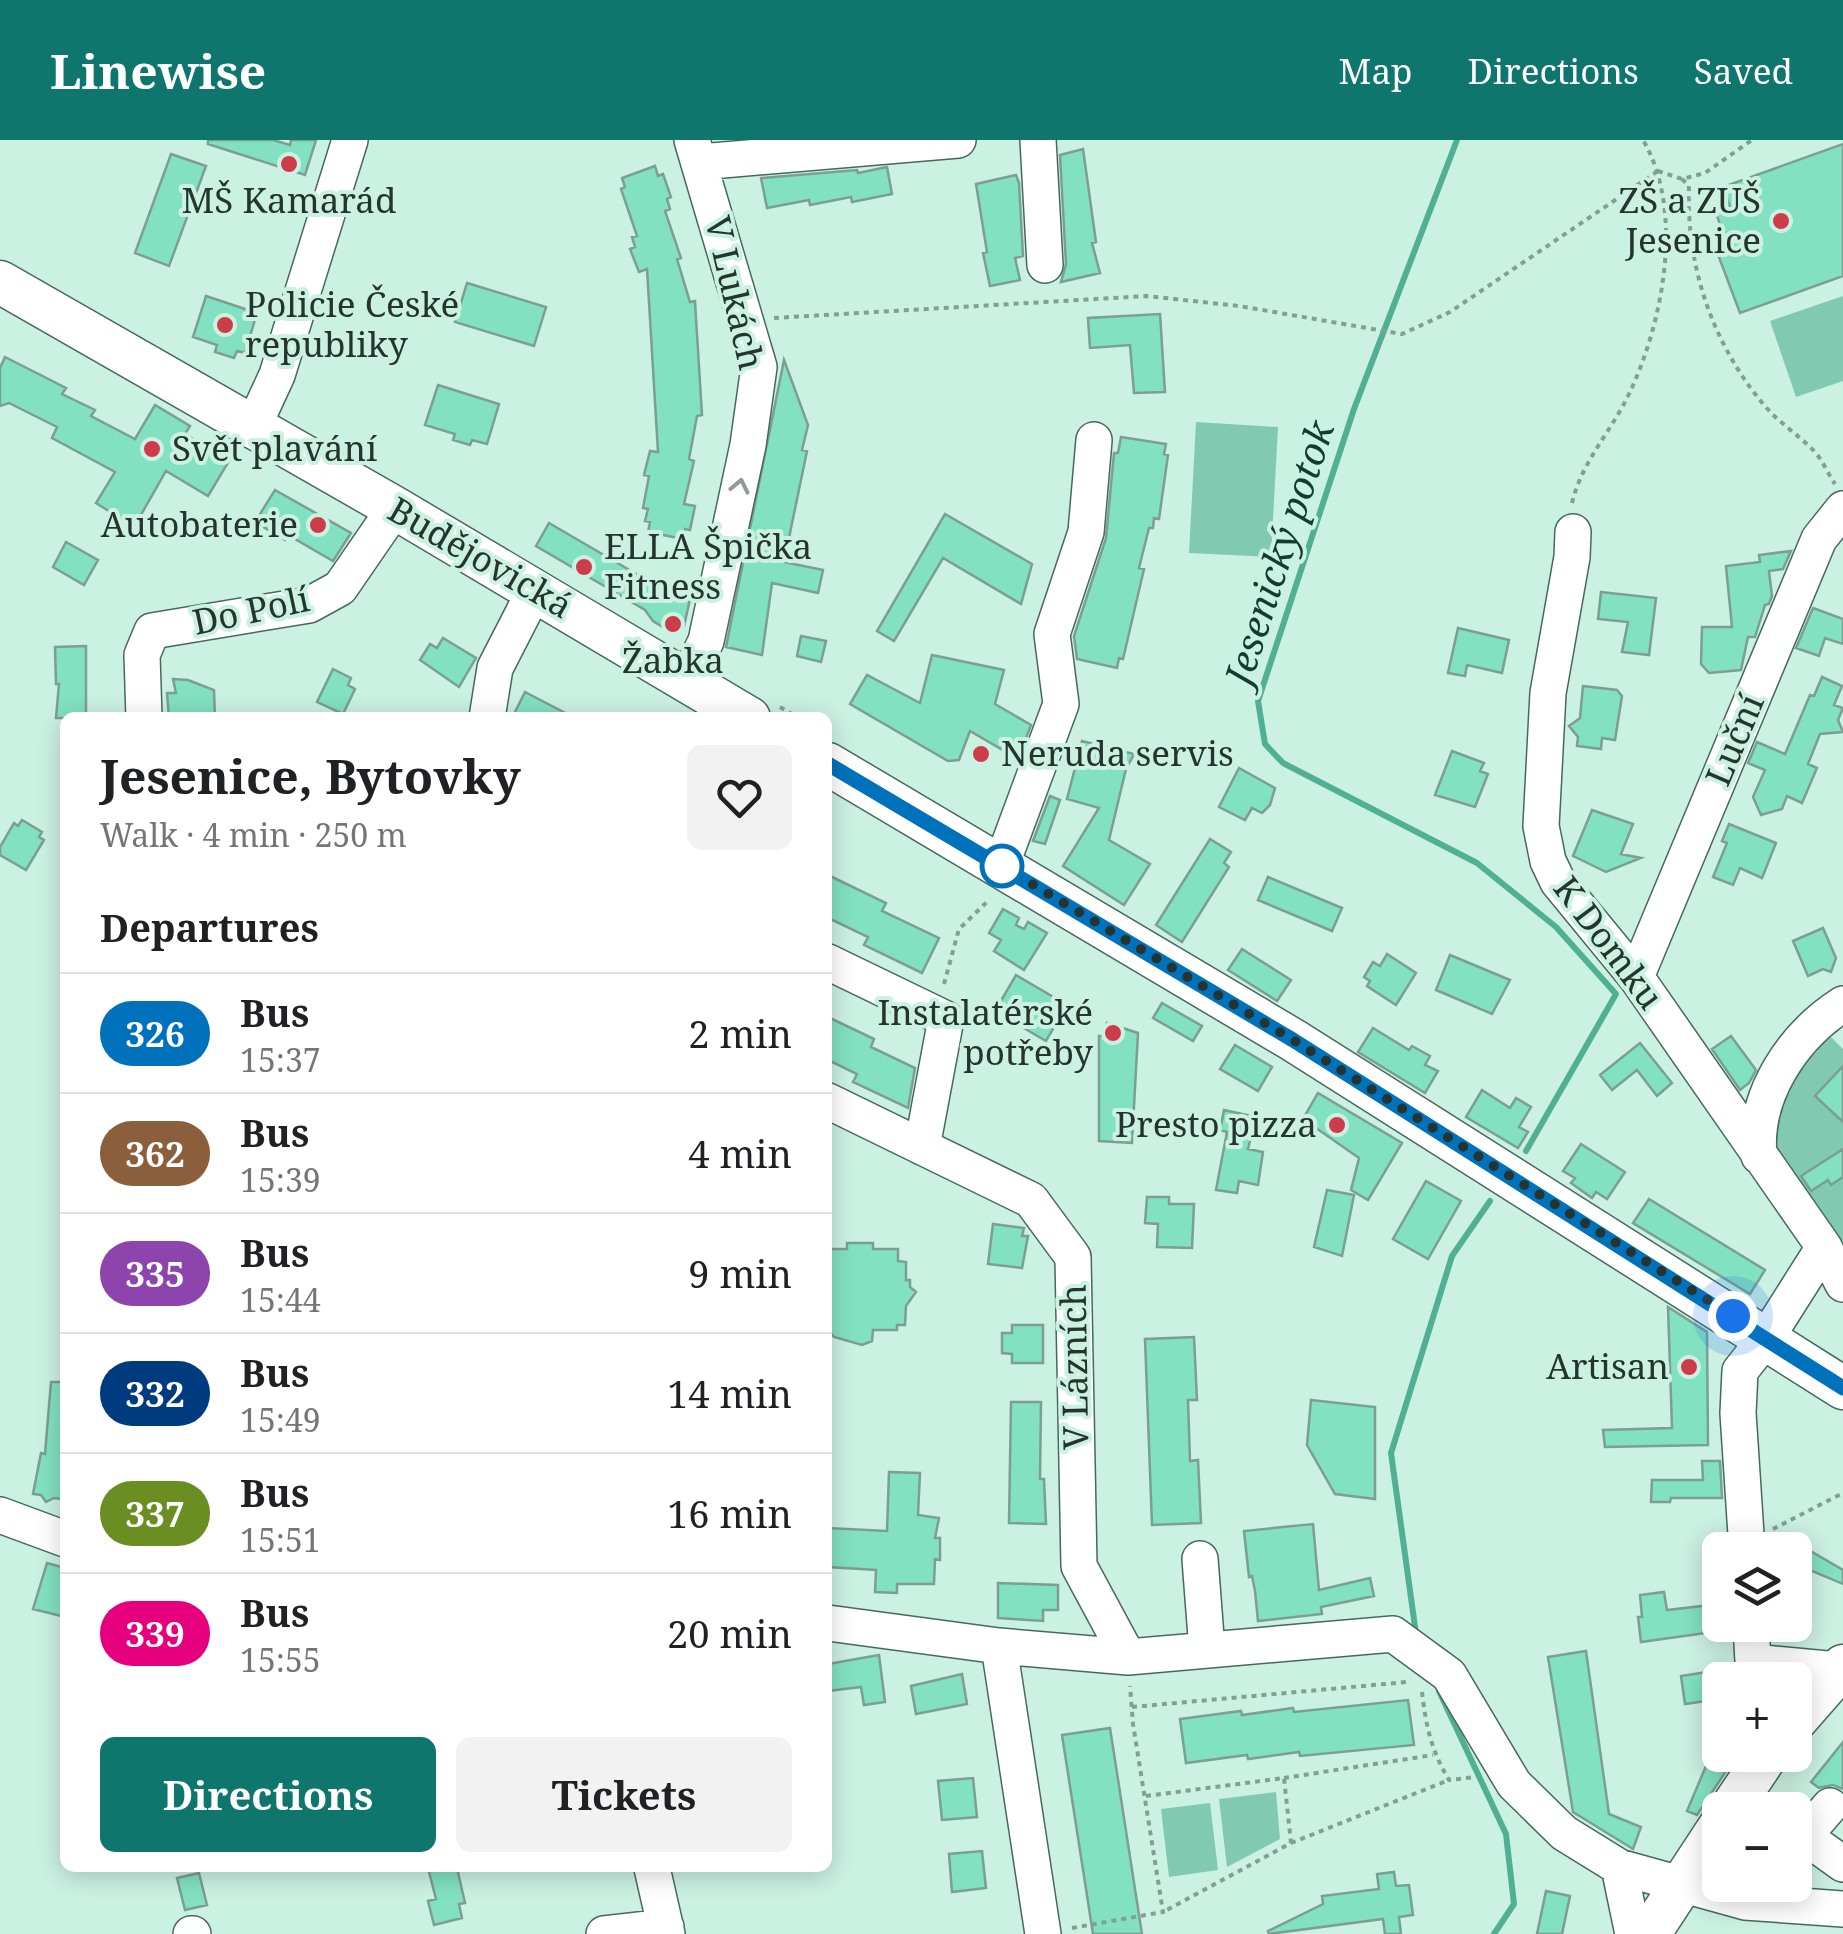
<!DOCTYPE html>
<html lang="en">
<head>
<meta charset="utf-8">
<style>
	:root { --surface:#fff; --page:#f2f2f2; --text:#202124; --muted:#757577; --line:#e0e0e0; --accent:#0f766e }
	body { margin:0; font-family:"Noto Serif",serif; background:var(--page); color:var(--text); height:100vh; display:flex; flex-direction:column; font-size:38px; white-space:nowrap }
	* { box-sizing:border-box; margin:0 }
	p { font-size:32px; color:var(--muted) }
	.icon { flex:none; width:55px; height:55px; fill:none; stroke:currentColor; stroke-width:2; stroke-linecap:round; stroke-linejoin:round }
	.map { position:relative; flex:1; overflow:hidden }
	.sheet { position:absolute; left:60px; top:572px; width:772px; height:1160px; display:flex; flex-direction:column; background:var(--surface); border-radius:15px; box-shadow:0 5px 25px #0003 }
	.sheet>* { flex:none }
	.badge { padding:0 20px; border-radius:32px; font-size:35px; line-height:65px }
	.controls { position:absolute; left:1702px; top:1392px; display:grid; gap:20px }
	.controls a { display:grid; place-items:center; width:110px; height:110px; border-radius:15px; background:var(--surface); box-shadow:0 5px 25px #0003; font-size:50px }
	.you { position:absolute; width:50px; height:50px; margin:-25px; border:8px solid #fff; border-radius:50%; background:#1a73e8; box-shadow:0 0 0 15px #1a73e833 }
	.map>.badge { position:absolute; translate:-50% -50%; box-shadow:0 0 0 5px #fff }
	h2 { padding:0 40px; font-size:38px; line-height:90px }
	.round { display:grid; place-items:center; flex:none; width:105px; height:105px; border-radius:15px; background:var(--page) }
	.headline { display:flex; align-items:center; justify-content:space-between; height:170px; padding:0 40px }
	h1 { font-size:48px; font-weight:700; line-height:75px }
	.action { display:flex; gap:20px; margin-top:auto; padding:20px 40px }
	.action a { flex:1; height:115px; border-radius:15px; background:var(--accent); color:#fff; font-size:40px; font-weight:700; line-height:115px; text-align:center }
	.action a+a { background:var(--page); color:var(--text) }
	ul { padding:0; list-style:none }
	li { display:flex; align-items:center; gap:30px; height:120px; padding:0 40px; border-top:2px solid var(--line) }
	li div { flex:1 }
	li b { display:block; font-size:38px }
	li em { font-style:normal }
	li .badge { min-width:110px; font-weight:700; text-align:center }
	header { display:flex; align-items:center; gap:60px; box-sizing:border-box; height:140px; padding:0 50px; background:var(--accent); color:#fff }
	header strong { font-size:48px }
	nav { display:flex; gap:55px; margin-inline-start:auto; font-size:35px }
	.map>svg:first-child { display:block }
	.green { fill:#81cab1 }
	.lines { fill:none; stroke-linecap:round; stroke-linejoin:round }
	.stream { stroke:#51b093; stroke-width:6 }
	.building { fill:#82e1c1; stroke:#7b9f92; stroke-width:2.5 }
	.minor-casing { stroke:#47695d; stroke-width:38 }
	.major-casing { stroke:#47695d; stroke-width:45 }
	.path { stroke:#839f94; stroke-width:4; stroke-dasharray:5 5; stroke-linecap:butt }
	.minor { stroke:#fff; stroke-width:35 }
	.major { stroke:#fff; stroke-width:42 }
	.oneway { stroke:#929a96 }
	.line-casing { stroke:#fff; stroke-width:22 }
	.line { stroke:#0072bc; stroke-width:15 }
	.walk { stroke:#25342e; stroke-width:10; stroke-dasharray:0 18 }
	.poi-dot { fill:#cd3d49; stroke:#cbf1e3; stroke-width:4 }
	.stop-dot { fill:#fff; stroke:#0072bc; stroke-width:5 }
	.labels { text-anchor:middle; stroke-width:8; stroke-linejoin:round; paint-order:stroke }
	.poi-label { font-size:35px; fill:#25342e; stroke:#cbf1e3; text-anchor:end }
	.street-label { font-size:35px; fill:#25342e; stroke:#cbf1e3 }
	.water-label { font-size:38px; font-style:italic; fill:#113d30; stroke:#cbf1e3 }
</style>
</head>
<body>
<header>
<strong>Linewise</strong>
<nav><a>Map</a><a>Directions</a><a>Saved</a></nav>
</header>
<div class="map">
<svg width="1843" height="1794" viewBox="0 0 1843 1794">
	<rect width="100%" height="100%" fill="#cbf1e3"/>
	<path class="green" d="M1843,156V241L1796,257L1770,181Z
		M1196,282L1278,287L1271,417L1189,413Z
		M1829,895L1843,909V1100L1834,1106L1769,1000L1787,941Z
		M1276,1652L1280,1699L1227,1727L1219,1659Z
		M1210,1663L1218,1730L1169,1737L1161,1669Z"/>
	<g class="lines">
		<path class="stream" d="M1457,0L1354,269L1258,561L1265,604L1283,623L1477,723L1556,787L1616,854L1526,1011
			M1416,1494L1391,1313L1452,1116L1490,1061
			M1439,1551L1506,1694L1514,1764L1494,1794"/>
	</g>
	<path class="building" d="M208,0H273L290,5L291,0H316L305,35L208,4Z
		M1843,4V136L1740,173L1717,112L1728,107L1716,73L1730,67L1723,47Z
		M1083,9L1096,102L1092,103L1100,133L1061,142L1066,124L1060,15Z
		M171,14L206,26L169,126L135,113Z
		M655,26L658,36L663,34L671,57L667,59L670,69L665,71L681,118L677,119L690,162L695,161L696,178L702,275L697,276L689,319L694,321L684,364L695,366L690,390L685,389L683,399L648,392L650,382L645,381L648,369L643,368L649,336L644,335L650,311L658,312L647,129L639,132L630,109L635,107L632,97L637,96L621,49L625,47L622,38Z
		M887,27L892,54L852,62L851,57L810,65L809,60L767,68L761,38L857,30L858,33Z
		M1016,35L1019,43L1023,116L1015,118L1020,140L990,146L983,113L987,112L976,44Z
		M467,143L546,167L534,206L455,182Z
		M206,156L257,173L245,213L237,211L234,218L215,212L217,205L193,197Z
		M1160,174L1165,252L1134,253L1130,205L1090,208L1088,178Z
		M5,217L66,248L62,254L95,270L91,276L135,299L155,265L190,286L185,294L206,307L211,306L229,321L208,356L166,331L134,387L96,363L115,332L52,298L57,287L9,263L0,266V228Z
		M784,220L808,285L802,310L807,311L784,422L823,430L818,453L772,443L762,515L726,507Z
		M438,245L499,264L487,304L472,300L470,305L453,300L455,294L425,285Z
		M1121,297L1166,304L1164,314L1168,315L1159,379L1154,378L1153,388H1149L1139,428L1144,429L1127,502L1123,519L1119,518L1117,528L1077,519L1074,496L1106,398L1114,313H1118Z
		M275,350L351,393L333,421L288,395L285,400L255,382Z
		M945,374L1032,424L1021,464L943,418L894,501L877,491Z
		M549,383L669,453L671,448L691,455L684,486L669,491L653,481L645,470L536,406Z
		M66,402L98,420L84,445L53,427Z
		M1791,411L1783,429L1769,431L1772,456L1769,464L1765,465L1755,497H1748L1741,530L1709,533L1701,524L1702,487H1732L1726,426L1760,422L1759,415Z
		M1601,452L1656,458L1649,515L1622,512L1628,482L1598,479Z
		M1813,468L1843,479V504L1825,498L1819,516L1796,508Z
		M1458,488L1509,500L1502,533L1467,525L1465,536L1448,533Z
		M801,496L826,501L821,522L797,516Z
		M443,498L476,518L459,547L420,520L430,504L437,508Z
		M86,506V578H56L59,544H56L55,507Z
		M932,515L1004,530L995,564L1031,585L1018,619L970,591L959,620L948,621L850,564L867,535L920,563Z
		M333,529L351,538L348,545L355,549L343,574L317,562Z
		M1822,537L1842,546L1834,565L1843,568L1838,580L1843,592L1820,594L1808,624L1817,628L1802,663L1787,656L1782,669L1761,675L1753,657L1765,630L1748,623L1757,602L1785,614L1810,555L1814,556Z
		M173,539L188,540L214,550L215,578H169L167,553H176Z
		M1583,546L1617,550L1622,556L1615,600L1602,598L1601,609L1577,606L1578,597L1569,586L1580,578Z
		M525,552L575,578H512Z
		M1082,601L1134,614L1126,629L1109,700L1150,724L1124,765L1063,726L1099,668L1067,659Z
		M1452,611L1484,623L1480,631L1488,634L1475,667L1435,655Z
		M1239,628L1275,648L1270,665L1262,673L1252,668L1245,680L1219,667Z
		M1050,656L1060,660L1045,704L1033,701Z
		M1592,670L1633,684L1621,714L1641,718L1606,732L1573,716Z
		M22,680L42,692L39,697L44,700L26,730L0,715V707L14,683L18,686Z
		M1729,684L1776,703L1762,738L1740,728L1733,745L1713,737L1727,703L1722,701Z
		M1210,699L1231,712L1224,723L1229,727L1182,802L1156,785Z
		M828,735L886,763L882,771L939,798L922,833L864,805L868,797L828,778Z
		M1268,737L1342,768L1332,791L1258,760Z
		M1003,769L1019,778L1016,785L1024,789L1028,782L1047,793L1024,830L994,811L1001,800L989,793Z
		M1823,788L1836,818L1831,832L1823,829L1808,836L1793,801Z
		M1242,809L1291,840L1277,861L1228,830Z
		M1387,814L1416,833L1396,865L1367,846L1370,841L1364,837L1373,822L1380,826Z
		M1450,815L1510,840L1492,874L1436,850Z
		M1016,835L1067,865L1046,901L995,871Z
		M1162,863L1202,886L1193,901L1153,878Z
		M828,877L874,899L871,907L915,928L908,968L853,942L857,934L828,920Z
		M1107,883L1138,893L1132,1003L1099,1001V896H1104Z
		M1373,888L1409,910L1412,906L1430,916L1425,925L1438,931L1425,953L1358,912Z
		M1731,896L1756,930L1749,943L1740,950L1712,909Z
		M1640,903L1672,943L1657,956L1637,930L1612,950L1600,935Z
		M1235,905L1272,927L1258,951L1220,929Z
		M1843,926V982L1815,956Z
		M1482,950L1510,968L1516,958L1531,967L1519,987L1528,992L1518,1008L1466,977Z
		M1318,953L1402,1003L1368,1060L1351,1050L1359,1018L1303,979Z
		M1224,970L1256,977L1248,1009L1263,1012L1258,1045L1239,1041L1237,1053L1216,1050L1227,992L1220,990Z
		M1581,1004L1625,1032L1607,1059L1596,1052L1592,1058L1571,1043L1575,1038L1563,1031Z
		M1843,1009V1037L1831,1045L1828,1040L1811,1051L1801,1036Z
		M1426,1041L1461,1061L1428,1119L1393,1099Z
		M1327,1050L1354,1055L1342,1116L1314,1107Z
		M1147,1057H1169V1064H1194L1192,1108L1157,1107L1158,1084L1145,1083Z
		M1649,1059L1765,1130L1750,1154L1633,1083Z
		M993,1084L1024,1088L1022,1096H1028L1022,1128L988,1124Z
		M847,1103H873V1109H898V1121L906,1122V1140H910V1147L916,1152L906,1166L905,1185H897V1190H873L872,1201L862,1205L834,1197L828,1191V1109H847Z
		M1668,1167L1707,1192L1708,1305L1605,1307L1603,1290L1672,1288Z
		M1012,1185H1043V1223H1012V1214L1002,1213V1193H1012Z
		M1194,1197L1197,1260H1188L1190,1321L1198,1320L1201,1383L1152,1385L1145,1199Z
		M51,1242H65V1343L62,1359L54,1358L46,1362L41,1355L33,1354L41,1313L45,1314Z
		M1311,1260L1375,1267V1359L1335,1354L1307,1305Z
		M1011,1262H1041L1040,1339H1044L1046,1384L1009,1383Z
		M1702,1321H1720L1722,1358H1671L1670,1362H1651L1652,1340H1703Z
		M889,1332L920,1333L918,1375L939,1378L935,1398H940V1420L935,1419L934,1444H897V1453L875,1452L876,1430L828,1427V1388L887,1391Z
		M1313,1384L1319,1450L1370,1438L1374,1456L1321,1467L1322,1474L1258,1481L1255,1451L1252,1436L1249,1437L1244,1391Z
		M1795,1402L1843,1430V1444L1810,1430L1795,1455Z
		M47,1423L65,1428V1477L33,1469Z
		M998,1443L1058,1445V1470H1043V1481L998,1478Z
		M1664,1452L1667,1470L1720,1464V1491L1641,1502L1638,1477H1642L1640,1455Z
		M1586,1511L1609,1674L1641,1687L1633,1709L1573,1672L1548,1517Z
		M879,1515L885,1562L864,1565L861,1547L828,1551V1524Z
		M1720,1530V1559L1685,1564L1681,1536Z
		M962,1534L967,1564L916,1574L911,1546Z
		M1408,1560L1414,1605L1300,1616L1299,1612L1248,1619L1247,1615L1186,1623L1180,1579L1241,1571L1242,1575L1293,1568L1294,1572Z
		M1110,1588L1142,1794H1093L1062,1595Z
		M1843,1602V1649L1833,1645L1819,1648L1811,1642Z
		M1709,1619L1728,1628L1697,1675L1687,1671Z
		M973,1638L977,1677L942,1680L938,1641Z
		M982,1711L986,1748L952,1752L949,1714Z
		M428,1728H457L465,1763L459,1764L462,1778L434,1785L428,1761L436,1759Z
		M1394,1732L1396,1746L1409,1745L1413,1775L1399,1777L1401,1794H1385L1383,1779L1269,1794L1268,1791L1323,1764L1322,1756L1379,1749L1377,1734Z
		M199,1733L207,1765L185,1770L177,1738Z
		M1546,1751L1570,1756L1562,1794H1537Z"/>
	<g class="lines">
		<defs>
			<path id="minor" d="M1038,0L1045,125
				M700,22L958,0
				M253,287L277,235L350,0
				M1573,392L1572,417L1548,553L1541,686L1548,721L1558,742L1636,837L1824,1107L1767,1197L1740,1231L1738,1273L1747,1410
				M687,540L706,501L748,305L759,227L692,0
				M144,578L142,515L152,491L309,465L340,448L395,368
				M487,578L495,528L535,450
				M1001,726L1061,564L1052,494L1086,392L1094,300
				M828,822L946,879L922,1007
				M1636,837L1819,399L1843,369
				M828,961L1031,1060L1073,1117L1079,1426L1128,1517
				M1759,1016C1753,955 1793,896 1843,864
				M1824,1107L1843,1144
				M0,1375L65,1399
				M1200,1419L1207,1510
				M828,1483L999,1506L1128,1517L1393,1494L1449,1535L1514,1644L1564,1693L1619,1727L1745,1762L1843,1769
				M1751,1485L1754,1540
				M999,1506L1043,1794
				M1753,1522L1838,1530
				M1830,1666L1804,1696L1843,1724
				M1619,1727L1633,1794
				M652,1728L667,1794
				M191,1794H193
				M604,1794L666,1787"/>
			<path id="major" d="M0,142L395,368L749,578
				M828,624L1293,900L1843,1248
				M1795,1581L1843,1526
				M1730,1670L1767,1615
				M1649,1794L1720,1686"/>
		</defs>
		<use href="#minor" class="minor-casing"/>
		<use href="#major" class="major-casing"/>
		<path class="path" d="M1658,31L1682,39L1705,33L1752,0
			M1682,39L1689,46C1686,126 1712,203 1764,265C1779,283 1799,295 1815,312C1823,321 1828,334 1835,344
			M774,178L1147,156L1239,166L1402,194L1450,172L1658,31
			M1572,363C1582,321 1611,292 1629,254C1663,183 1685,71 1643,0
			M780,567L798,578
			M944,844L959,789L990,759
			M1773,1389L1843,1353
			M1422,1552C1426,1586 1431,1610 1449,1640L1476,1637
			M1132,1567L1407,1542
			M1284,1638L1433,1615
			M1146,1656L1284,1638L1291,1703L1163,1772
			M1291,1703L1449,1640
			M1072,1788L1163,1772L1133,1584L1130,1546"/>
		<use href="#minor" class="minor"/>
		<use href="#major" class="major"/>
	</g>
	<defs><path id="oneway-chevron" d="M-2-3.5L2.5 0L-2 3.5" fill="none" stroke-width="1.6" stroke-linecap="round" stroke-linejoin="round" transform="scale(2.5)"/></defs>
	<use class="oneway" href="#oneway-chevron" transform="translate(740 346) rotate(-78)"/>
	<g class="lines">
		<defs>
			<path id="line" d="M828,624L1293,900L1843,1248"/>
		</defs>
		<use href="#line" class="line-casing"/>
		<use href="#line" class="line"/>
		<path class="walk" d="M1002,726L1293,900L1733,1176"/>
	</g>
	<g class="poi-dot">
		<circle cx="289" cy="24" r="10"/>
		<circle cx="1781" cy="81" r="10"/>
		<circle cx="225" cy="185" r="10"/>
		<circle cx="152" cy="309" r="10"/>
		<circle cx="318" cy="385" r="10"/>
		<circle cx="584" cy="427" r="10"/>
		<circle cx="673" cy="484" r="10"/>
		<circle cx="981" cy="614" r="10"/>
		<circle cx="1113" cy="893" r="10"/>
		<circle cx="1337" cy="985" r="10"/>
		<circle cx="1689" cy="1227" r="10"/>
	</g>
	<circle class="stop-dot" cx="1002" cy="726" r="20"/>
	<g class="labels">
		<g class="poi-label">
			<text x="289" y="73" text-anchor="middle">MŠ Kamarád</text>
			<text x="1761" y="73">ZŠ a ZUŠ<tspan x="1761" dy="40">Jesenice</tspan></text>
			<text x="245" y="177" text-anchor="start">Policie České<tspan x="245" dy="40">republiky</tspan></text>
			<text x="172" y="321" text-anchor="start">Svět plavání</text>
			<text x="298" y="397">Autobaterie</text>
			<text x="604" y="419" text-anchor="start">ELLA Špička<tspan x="604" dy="40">Fitness</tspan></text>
			<text x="673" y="533" text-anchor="middle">Žabka</text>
			<text x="1001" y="626" text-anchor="start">Neruda servis</text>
			<text x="1093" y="885">Instalatérské<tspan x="1093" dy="40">potřeby</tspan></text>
			<text x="1317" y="997">Presto pizza</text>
			<text x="1669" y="1239">Artisan</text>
		</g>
		<g class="street-label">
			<text transform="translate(734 153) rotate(77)" y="12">V Lukách</text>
			<text transform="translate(480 418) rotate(30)" y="12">Budějovická</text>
			<text transform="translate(251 471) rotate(-12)" y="12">Do Polí</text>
			<text transform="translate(1735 600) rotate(-67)" y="12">Luční</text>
			<text transform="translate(1608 803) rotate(53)" y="12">K Domku</text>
			<text transform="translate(1075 1227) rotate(-91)" y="12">V Lázních</text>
		</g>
		<g class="water-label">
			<text transform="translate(1280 413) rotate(-72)" y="13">Jesenický potok</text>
		</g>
	</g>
</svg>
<div class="controls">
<a><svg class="icon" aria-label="layers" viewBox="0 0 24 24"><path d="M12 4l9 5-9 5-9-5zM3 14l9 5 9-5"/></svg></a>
<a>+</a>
<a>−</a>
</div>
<div class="you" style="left:1733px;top:1176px"></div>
<section class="sheet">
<div class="headline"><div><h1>Jesenice, Bytovky</h1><p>Walk · 4 min · 250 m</p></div><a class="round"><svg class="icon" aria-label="heart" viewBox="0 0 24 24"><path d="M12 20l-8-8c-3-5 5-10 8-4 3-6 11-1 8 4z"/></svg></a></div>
<h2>Departures</h2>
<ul>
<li><span class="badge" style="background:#0072bc;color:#fff">326</span><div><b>Bus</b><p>15:37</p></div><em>2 min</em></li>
<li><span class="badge" style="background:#8b5e3c;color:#fff">362</span><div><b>Bus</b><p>15:39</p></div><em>4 min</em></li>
<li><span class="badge" style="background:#8e44ad;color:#fff">335</span><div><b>Bus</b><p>15:44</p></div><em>9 min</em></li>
<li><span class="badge" style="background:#003b80;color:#fff">332</span><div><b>Bus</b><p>15:49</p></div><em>14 min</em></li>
<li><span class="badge" style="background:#6b8e23;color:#fff">337</span><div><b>Bus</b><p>15:51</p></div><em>16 min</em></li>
<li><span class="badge" style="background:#e6007e;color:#fff">339</span><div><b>Bus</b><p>15:55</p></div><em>20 min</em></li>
</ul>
<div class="action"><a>Directions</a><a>Tickets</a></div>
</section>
</div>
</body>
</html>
